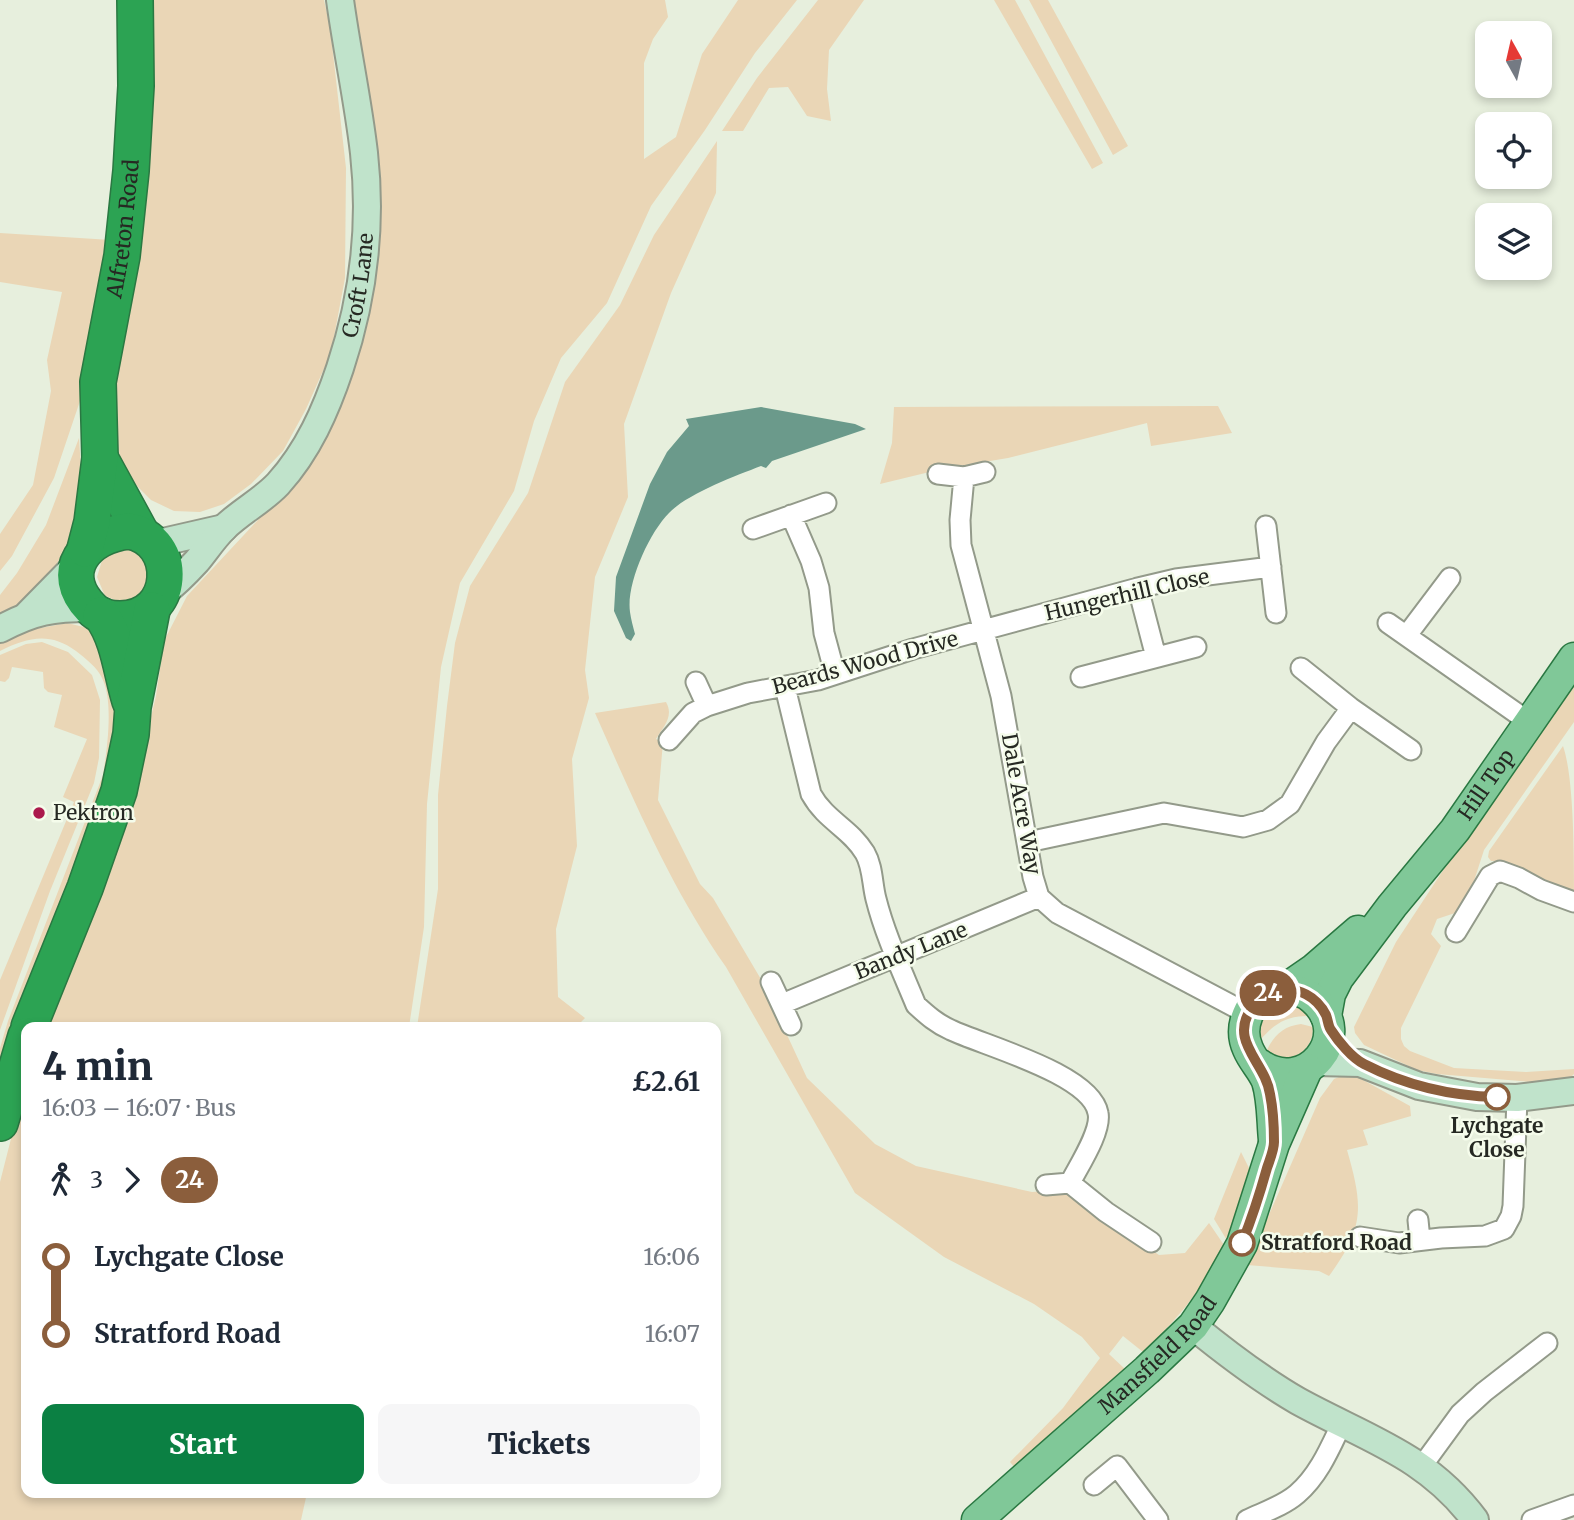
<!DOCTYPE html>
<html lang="en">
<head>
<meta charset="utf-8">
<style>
	:root { --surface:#fff; --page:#f6f6f7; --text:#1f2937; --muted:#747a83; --accent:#0b8043 }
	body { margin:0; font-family:Merriweather,serif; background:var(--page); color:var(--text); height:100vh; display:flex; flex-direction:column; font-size:26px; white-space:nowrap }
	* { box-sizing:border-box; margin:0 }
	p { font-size:23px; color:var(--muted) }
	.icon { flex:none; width:38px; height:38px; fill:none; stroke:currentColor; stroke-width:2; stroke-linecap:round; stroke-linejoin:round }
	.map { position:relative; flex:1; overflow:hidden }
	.panel { position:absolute; left:21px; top:1022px; width:700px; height:476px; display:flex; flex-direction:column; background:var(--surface); border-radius:14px; box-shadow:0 4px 10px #0003 }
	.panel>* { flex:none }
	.badge { padding:0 14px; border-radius:23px; font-size:24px; line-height:46px }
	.needle { width:46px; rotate:352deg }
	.tools { position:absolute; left:1475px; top:21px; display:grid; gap:14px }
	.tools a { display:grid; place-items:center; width:77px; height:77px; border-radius:14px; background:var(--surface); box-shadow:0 4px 10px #0003; font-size:35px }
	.map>.badge { position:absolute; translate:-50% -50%; box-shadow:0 0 0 4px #fff }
	.legs { display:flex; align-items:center; gap:10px; height:77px; padding:0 21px; font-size:23px }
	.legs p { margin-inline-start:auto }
	.summary { display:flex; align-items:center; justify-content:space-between; height:119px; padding:0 21px }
	h1 { font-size:38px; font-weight:800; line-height:52px }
	.button { display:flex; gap:14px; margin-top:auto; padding:14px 21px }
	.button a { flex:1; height:80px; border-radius:14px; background:var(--accent); color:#fff; font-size:28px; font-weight:800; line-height:80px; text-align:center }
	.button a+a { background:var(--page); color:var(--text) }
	ul { padding:0 21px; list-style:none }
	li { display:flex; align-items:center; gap:24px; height:77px; font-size:26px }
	li i { display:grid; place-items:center; width:10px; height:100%; margin:0 9px; background:currentColor }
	li i::after { content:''; width:18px; height:18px; margin:-9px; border:5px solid; border-radius:50%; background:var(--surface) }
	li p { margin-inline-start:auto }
	li:first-child i { background:linear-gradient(#0000 50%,currentColor 0) }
	li:last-child i { background:linear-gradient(currentColor 50%,#0000 0) }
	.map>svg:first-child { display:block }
	.green { fill:#ead6b6 }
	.water { fill:#6b9a8b }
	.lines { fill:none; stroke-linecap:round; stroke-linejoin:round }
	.street-casing { stroke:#939a8a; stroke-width:23 }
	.secondary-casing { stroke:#939a8a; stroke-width:30 }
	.primary-casing { stroke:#2a7842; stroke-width:33 }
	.highway-casing { stroke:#2a7842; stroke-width:38 }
	.street { stroke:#fff; stroke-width:19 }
	.secondary { stroke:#c0e3cb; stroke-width:26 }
	.primary { stroke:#80c898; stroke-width:30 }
	.highway { stroke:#2ca353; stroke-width:35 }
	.line-1-casing { stroke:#fff; stroke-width:16 }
	.line-1 { stroke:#8b5e3c; stroke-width:10 }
	.poi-dot { fill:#ab194c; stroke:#f5fceb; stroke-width:2.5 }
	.stop-1-dot { fill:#fff; stroke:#8b5e3c; stroke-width:3.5 }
	.labels { text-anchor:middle; stroke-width:5; stroke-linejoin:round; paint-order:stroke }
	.street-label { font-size:21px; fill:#262923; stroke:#f5fceb }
	.poi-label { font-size:21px; fill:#262923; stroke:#f5fceb; text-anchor:start }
	.stop-label { font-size:21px; font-weight:bold; fill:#262923; stroke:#f5fceb }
</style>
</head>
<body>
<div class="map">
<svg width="1574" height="1520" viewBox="0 0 1574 1520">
	<rect width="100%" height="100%" fill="#e7efdd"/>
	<path class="green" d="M150,0H324L330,27L346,168L345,278L331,353L306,409L283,451L251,484L224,504L200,512L174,511L151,500L133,482L122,462L110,426L118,366Z
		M347,0H665L668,17L653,39L644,63V159L676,137L702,54L738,0H797L755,53L705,130L651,206L607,303L561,358L534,421L514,491L460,583L441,667L427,804L424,927L409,1027H46L136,778L156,696L164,641L187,596L299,476L354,363L365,330L375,282L379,222Z
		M818,0H864L829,50L827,89L831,121L807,116L788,87L769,88L743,131H722L757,78Z
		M994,0H1015L1103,163L1092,169Z
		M1029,0H1048L1128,146L1113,155Z
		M717,141L716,193L671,293L624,424L628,497L595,577L585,670L589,698L572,759L577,846L556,929L558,997L585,1018L576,1027H417L438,889V795L447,706L455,643L470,586L528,493L565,382L620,305L654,235Z
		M0,233L111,240L80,401L54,478L12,556L0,571V534L33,485L51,391L47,360L62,292L0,282Z
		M1218,406L1232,433L1151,446L1147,423L1008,458L942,469L880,484L892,443L894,407Z
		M79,438C80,457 83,479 80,498C72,552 48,588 0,615V595L17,573L46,525Z
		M113,548L141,549L153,587L125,604L105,596L97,577L103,557Z
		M67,623L88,628L98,637L118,703L116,751L0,1075V1048L8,1021L103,775C107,749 114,702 102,678C97,667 86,659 76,651C50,632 28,637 0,651V642L25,631Z
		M42,642L68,652L92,675L100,700L99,758L94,783L50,891L0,1030V980L74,802L63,797L87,739L54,727L62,695L48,692L44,688L43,672L12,667L9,678L5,682L0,681V655L26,644Z
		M1572,683L1574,684V722L1484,850L1474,881L1458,912L1437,919L1431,934L1441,946L1401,1028V1039L1404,1046L1410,1051L1454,1068L1526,1072L1574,1069V1074L1569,1079L1531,1082L1437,1074L1417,1070L1364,1045L1355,1033L1354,1027L1396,942L1488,802Z
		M666,702C674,716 664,726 656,739L663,742L658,800L700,884L713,898L762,981L807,1078L875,1144L916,1166L1032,1192L1062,1190L1159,1255L1185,1253L1209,1223L1224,1245C1201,1292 1180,1316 1143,1352L1123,1336L1109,1354L1126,1370L1015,1468L1010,1462L1063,1408L1100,1358L1082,1337L1034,1304L944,1257L855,1193L726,967C671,888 634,801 595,713Z
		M1563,746C1574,777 1574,857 1574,896L1502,861H1491L1488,857L1489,851Z
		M1293,1004L1311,1016C1288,1015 1275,1023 1260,1040C1258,1017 1271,1004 1293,1004Z
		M1301,1024L1313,1027C1314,1052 1286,1069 1267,1050C1274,1035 1284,1026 1301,1024Z
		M1344,1075L1356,1076L1410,1106L1411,1116L1363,1130L1368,1145L1347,1150C1363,1206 1365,1227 1329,1276L1319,1271L1247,1265L1320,1098L1334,1079Z
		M26,1080V1493H307L301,1520H0V1182Z
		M1241,1152L1252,1174L1228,1242L1214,1219Z"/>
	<path class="water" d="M761,407L855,424L866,429L772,461L766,468L761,466C735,476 687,494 669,513C649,533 626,584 630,612C631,619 633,627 635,634L631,641L626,638L614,611L616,577L650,484L667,452L689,426L686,419Z"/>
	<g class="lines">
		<defs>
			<path id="street" d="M938,474L964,477L985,472
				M964,477L960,520L961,545L1001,696L1033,877L1039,897L1057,913L1248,1014
				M791,515L811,561L819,588L824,633L835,674
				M1266,526L1276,613
				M753,529L826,503
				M1138,588L1156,657
				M1388,623L1529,722
				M1407,635L1450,578
				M1301,668L1351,708L1411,750
				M1081,677L1196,647
				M696,682L707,706
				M785,687L811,794C826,821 850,828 865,853C873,867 872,884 876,899C885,935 902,971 916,1005C927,1015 937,1024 951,1030C985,1046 1091,1074 1098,1113C1102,1131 1078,1167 1070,1183
				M669,740L693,713L707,706L748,693L818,680L913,649L1138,588L1176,579L1271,567
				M1028,842L1164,813L1243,827L1268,820L1290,804L1326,742L1351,708
				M1456,932L1490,876L1500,871L1519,878L1541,890L1574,902
				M771,982L791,1025
				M782,1004L1039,897
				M1046,1185L1070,1183L1106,1212L1151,1242
				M1418,1220L1420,1240
				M1360,1237L1399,1243L1441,1238L1485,1236L1504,1229L1511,1216L1513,1206L1517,1098
				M1422,1466L1460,1414L1484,1392L1547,1343
				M1094,1485L1117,1466L1158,1520
				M1247,1520C1264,1512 1283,1506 1297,1494C1319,1475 1330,1448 1342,1423
				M1532,1520L1574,1505"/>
			<g id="secondary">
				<path d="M154,544L224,528"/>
				<path id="s1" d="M162,594C175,584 186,573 197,561C206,550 214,538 224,528C240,512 262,501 278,484C308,451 326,410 340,368C363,299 372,225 364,153C358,101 347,51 340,0"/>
				<path d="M28,614L78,563"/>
				<path d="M0,629C34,611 52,608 91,608"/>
				<path d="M1316,1062L1360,1063L1419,1086L1477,1097L1517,1098L1574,1091"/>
				<path d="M1193,1326C1226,1353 1260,1379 1298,1401C1365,1438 1427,1455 1475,1520"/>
			</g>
			<g id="primary">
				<path d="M1285,989L1314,969L1358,931"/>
				<path id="s2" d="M1326,1016L1330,994L1338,978L1392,906L1455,830L1574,658"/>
				<path d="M1259,1064C1305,1097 1356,1036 1313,999C1302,989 1286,988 1272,992C1249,999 1238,1027 1248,1049C1253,1061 1262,1069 1267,1081C1273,1100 1272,1121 1274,1140"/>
				<path id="s3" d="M977,1520L1147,1370L1193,1326L1210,1301L1242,1244L1274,1144L1307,1069"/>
			</g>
			<g id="highway">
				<path d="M100,458L141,533"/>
				<path d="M129,531C180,540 177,619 120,619C110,619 98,616 91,608C56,572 86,535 129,531Z"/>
				<path id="s4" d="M85,549L92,522L100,458L98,382L122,256L131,171L136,86L135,0"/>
				<path d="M101,615C119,640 121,671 130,701"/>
				<path d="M29,1027L85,888L119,791L131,734L133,707L152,610"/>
				<path d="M0,1123L26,1036"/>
			</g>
		</defs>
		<use href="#street" class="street-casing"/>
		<use href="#secondary" class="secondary-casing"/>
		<use href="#primary" class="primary-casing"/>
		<use href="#highway" class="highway-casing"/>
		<use href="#street" class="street"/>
		<use href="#secondary" class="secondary"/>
		<use href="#primary" class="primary"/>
		<use href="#highway" class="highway"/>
	</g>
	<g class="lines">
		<defs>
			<path id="line-1" d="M1242,1243C1252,1218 1260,1193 1267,1168C1270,1159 1274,1150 1274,1142C1274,1127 1273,1109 1270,1094C1265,1061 1228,1042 1252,1007C1259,998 1267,993 1278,991C1298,986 1317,997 1326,1015C1328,1020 1328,1026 1331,1030C1338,1041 1352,1058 1364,1064C1405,1085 1451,1096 1497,1097"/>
		</defs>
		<use href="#line-1" class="line-1-casing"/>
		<use href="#line-1" class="line-1"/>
	</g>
	<circle class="poi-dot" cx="39" cy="813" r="7"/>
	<g class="stop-1-dot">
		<circle cx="1497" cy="1097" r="12"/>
		<circle cx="1242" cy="1243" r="12"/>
	</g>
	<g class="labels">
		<g class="street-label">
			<text dy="7" stroke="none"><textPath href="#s4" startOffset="324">Alfreton Road</textPath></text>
			<text dy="7" stroke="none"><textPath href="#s1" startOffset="378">Croft Lane</textPath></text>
			<text transform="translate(1127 595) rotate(-13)" y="7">Hungerhill Close</text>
			<text transform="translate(865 663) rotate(-15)" y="7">Beards Wood Drive</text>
			<text dy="7" stroke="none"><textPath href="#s2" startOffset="284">Hill Top</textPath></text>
			<text transform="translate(1021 804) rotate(80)" y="7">Dale Acre Way</text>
			<text transform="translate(911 951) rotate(-22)" y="7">Bandy Lane</text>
			<text dy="7" stroke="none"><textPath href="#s3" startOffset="245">Mansfield Road</textPath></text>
		</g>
		<g class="poi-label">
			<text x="53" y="820">Pektron</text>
		</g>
		<g class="stop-label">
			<text x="1497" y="1133">Lychgate<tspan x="1497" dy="24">Close</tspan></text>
			<text x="1261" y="1250" text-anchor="start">Stratford Road</text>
		</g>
	</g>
</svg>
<div class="tools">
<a><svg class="needle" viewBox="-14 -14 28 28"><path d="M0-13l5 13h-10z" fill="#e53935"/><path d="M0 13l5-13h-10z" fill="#747a83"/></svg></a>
<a><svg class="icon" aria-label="locate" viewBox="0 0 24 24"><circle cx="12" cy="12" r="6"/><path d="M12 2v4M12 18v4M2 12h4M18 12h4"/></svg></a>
<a><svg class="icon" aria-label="layers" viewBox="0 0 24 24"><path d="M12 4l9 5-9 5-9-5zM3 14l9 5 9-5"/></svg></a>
</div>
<b class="badge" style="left:1268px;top:993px;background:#8b5e3c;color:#fff">24</b>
<section class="panel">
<div class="summary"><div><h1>4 min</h1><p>16:03 – 16:07 · Bus</p></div><b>£2.61</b></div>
<div class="legs"><svg class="icon" aria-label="walk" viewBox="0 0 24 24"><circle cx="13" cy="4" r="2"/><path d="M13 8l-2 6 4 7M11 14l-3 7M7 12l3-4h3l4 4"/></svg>3<svg class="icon" aria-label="forward" viewBox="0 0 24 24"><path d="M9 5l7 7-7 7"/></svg><b class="badge" style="background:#8b5e3c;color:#fff">24</b></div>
<ul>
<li><i style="color:#8b5e3c"></i><b>Lychgate Close</b><p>16:06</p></li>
<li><i style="color:#8b5e3c"></i><b>Stratford Road</b><p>16:07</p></li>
</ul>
<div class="button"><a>Start</a><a>Tickets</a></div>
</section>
</div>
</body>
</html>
